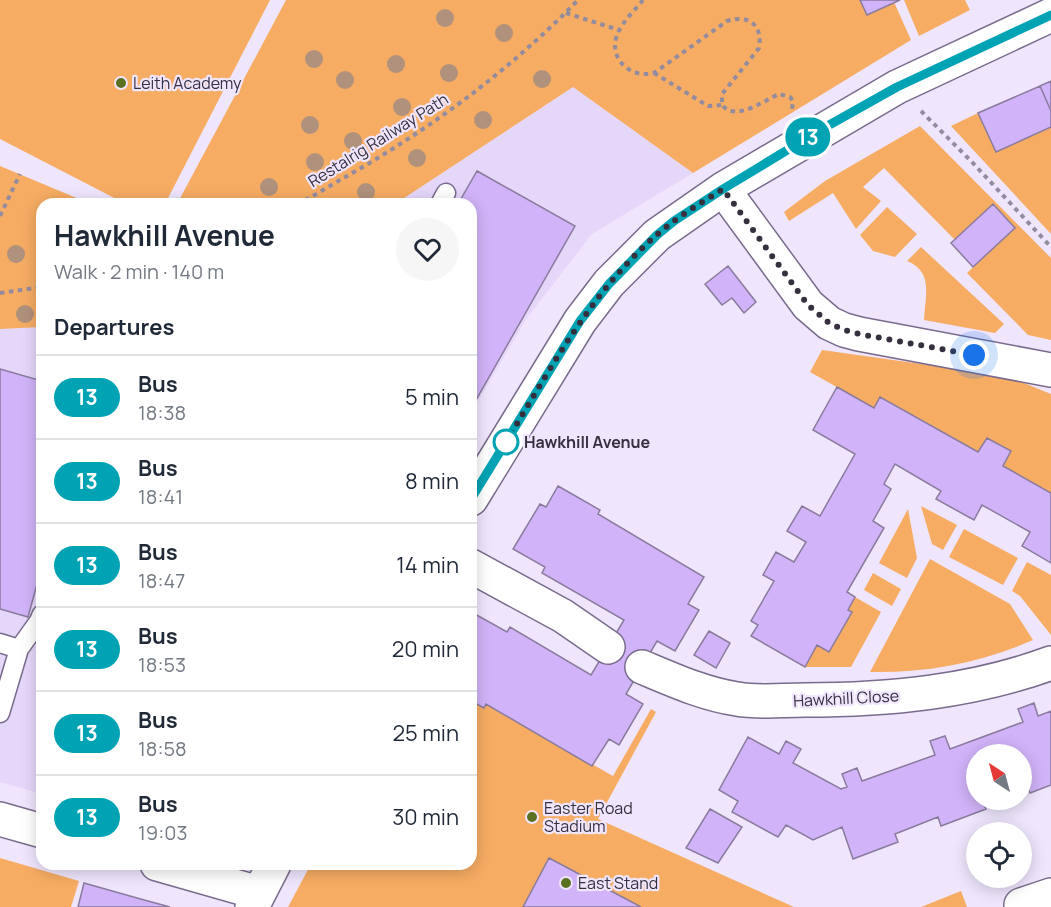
<!DOCTYPE html>
<html lang="en">
<head>
<meta charset="utf-8">
<style>
	:root { --surface:#fff; --page:#f6f6f7; --text:#1f2937; --muted:#747a83; --line:#e0e1e3 }
	body { margin:0; font-family:Manrope,sans-serif; background:var(--page); color:var(--text); height:100vh; display:flex; flex-direction:column; font-size:22px; white-space:nowrap }
	* { box-sizing:border-box; margin:0 }
	p { font-size:20px; color:var(--muted) }
	.icon { flex:none; width:33px; height:33px; fill:none; stroke:currentColor; stroke-width:2; stroke-linecap:round; stroke-linejoin:round }
	.map { position:relative; flex:1; overflow:hidden }
	.side { position:absolute; left:36px; top:198px; width:441px; height:672px; display:flex; flex-direction:column; background:var(--surface); border-radius:18px; box-shadow:0 3px 15px #0003 }
	.side>* { flex:none }
	.badge { padding:0 12px; border-radius:20px; font-size:21px; line-height:39px }
	.needle { width:39px; rotate:324deg }
	.fabs { position:absolute; left:966px; top:744px; display:grid; gap:12px }
	.fabs a { display:grid; place-items:center; width:66px; height:66px; border-radius:50%; background:var(--surface); box-shadow:0 3px 15px #0003; font-size:30px }
	.you { position:absolute; width:30px; height:30px; margin:-15px; border:4px solid #fff; border-radius:50%; background:#1a73e8; box-shadow:0 0 0 9px #1a73e833 }
	.map>.badge { position:absolute; translate:-50% -50%; box-shadow:0 0 0 3px #fff }
	h2 { padding:0 18px; font-size:22px; line-height:54px }
	.round { display:grid; place-items:center; flex:none; width:63px; height:63px; border-radius:32px; background:var(--page) }
	.head { display:flex; align-items:center; justify-content:space-between; height:102px; padding:0 18px }
	h1 { font-size:28px; font-weight:700; line-height:45px }
	ul { padding:0; list-style:none }
	li { display:flex; align-items:center; gap:18px; height:84px; padding:0 18px; border-top:2px solid var(--line) }
	li div { flex:1 }
	li b { display:block; font-size:22px }
	li em { font-style:normal }
	li .badge { min-width:66px; font-weight:700; text-align:center }
	.map>svg:first-child { display:block }
	.built { fill:#e5d7fa }
	.green { fill:#f6ac63 }
	.building { fill:#d1b3f9; stroke:#897b9d; stroke-width:1.5 }
	.lines { fill:none; stroke-linecap:round; stroke-linejoin:round }
	.lane-casing { stroke:#796b8c; stroke-width:21 }
	.street-casing { stroke:#796b8c; stroke-width:36 }
	.path { stroke:#938c9f; stroke-width:4; stroke-dasharray:4.5 4.5; stroke-linecap:butt }
	.lane { stroke:#fff; stroke-width:18 }
	.street { stroke:#fff; stroke-width:33 }
	.tree { fill:#b0917c }
	.line-casing { stroke:#fff; stroke-width:14 }
	.line { stroke:#00a3b4; stroke-width:9 }
	.walk { stroke:#352f3e; stroke-width:6; stroke-dasharray:0 10.8 }
	.poi-dot { fill:#5a7122; stroke:#efe6fd; stroke-width:2 }
	.stop-dot { fill:#fff; stroke:#00a3b4; stroke-width:3 }
	.labels { text-anchor:middle; stroke-width:4.5; stroke-linejoin:round; paint-order:stroke }
	.poi-label { font-size:16px; fill:#352f3e; stroke:#efe6fd; text-anchor:start }
	.street-label { font-size:16px; fill:#352f3e; stroke:#efe6fd }
	.stop-label { font-size:16px; font-weight:bold; fill:#352f3e; stroke:#efe6fd; text-anchor:start }
</style>
</head>
<body>
<div class="map">
<svg width="1051" height="907" viewBox="0 0 1051 907">
	<rect width="100%" height="100%" fill="#efe6fd"/>
	<path class="built" d="M573,87L693,173L592,234L527,318L471,413V204H395Z
		M42,327V794L0,782V329Z"/>
	<path class="green" d="M0,0H270L165,204H126L0,139Z
		M286,0H860L894,2L911,40L693,173L573,87L395,204H177Z
		M904,0H965L970,10L919,36Z
		M978,113L996,152L1051,127V234L951,126Z
		M920,126L1051,258V340L1028,335L967,273L1015,228L994,204L955,240L884,168L863,187L881,201L856,229L833,193L789,221L784,212L825,181Z
		M0,166L91,204H42V327L0,329Z
		M887,207L917,234L895,257L873,251L860,235Z
		M921,247L1004,324L995,333L924,320C925,296 934,272 907,261Z
		M822,350L1007,376L1051,394V493L1003,466L1011,451L987,438L978,452L881,397L874,408L810,372Z
		M921,506L957,525L943,550L932,544Z
		M908,509L917,558L907,578L879,563Z
		M964,529L1018,558L1003,585L949,557Z
		M930,559L1010,604L1033,640C980,663 927,673 870,672Z
		M1027,562L1051,575V635L1020,596L1012,591Z
		M873,573L901,589L892,606L864,590Z
		M855,597L881,612L851,667H805L817,645L829,652L851,613L848,610Z
		M471,702L484,708L486,704L613,776L651,709L656,712L598,819L794,907H288L311,864H471Z
		M0,858L79,881L71,907H0Z
		M961,891L967,907H921Z"/>
	<path class="building" d="M860,0H900L867,15Z
		M1051,81V111L1040,86Z
		M1040,86L1051,111V127L996,152L978,113Z
		M477,171L575,226L476,400L471,398V204H458Z
		M993,204L1015,228L973,267L951,243Z
		M728,266L756,302L744,313L732,298L722,305L705,284Z
		M0,369L42,381V566L28,617L0,609Z
		M837,387L874,408L880,397L978,452L987,438L1011,451L1003,466L1051,493V563L1022,546L1030,532L982,505L974,520L936,499L941,491L895,464L884,484L891,489L873,521L884,528L847,592L855,597L848,610L852,612L829,652L817,645L805,667L751,636L758,625L751,621L774,581L763,575L776,552L794,562L806,542L787,531L802,506L820,516L855,454L813,430Z
		M558,486L600,510L598,514L704,577L688,604L699,610L675,651L657,641L626,694L643,704L619,745L609,739L592,766L486,704L484,708L471,701V621L475,614L507,632L510,627L591,675L624,620L542,573L545,567L513,549L540,504L546,507Z
		M709,631L730,643L716,668L694,655Z
		M1034,703L1038,716L1051,711V785L1030,793L1027,784L1022,786V754H976V800H986L982,801L986,809L941,826L938,817L895,834L898,842L853,859L842,827L813,840L786,825L778,837L732,812L738,801L719,790L748,737L779,754L786,741L801,749L793,763L841,789L847,787L842,774L857,768L862,781L935,755L930,741L945,736L950,749L1023,722L1018,709Z
		M710,809L742,827L718,863L686,848Z
		M549,858L641,907H523Z
		M84,883L137,898L170,907H78Z"/>
	<g class="lines">
		<defs>
			<path id="lane" d="M440,204L446,193
				M0,643L19,649L0,713
				M19,649L39,621L42,614"/>
			<path id="street" d="M723,189L808,305L829,323L844,330L859,334L1051,370
				M471,499L580,321L609,283L657,235L723,189L897,87L1051,15
				M471,566L563,616L608,647
				M642,667C673,680 704,694 737,699C759,703 782,700 805,700C888,700 972,692 1051,663
				M0,819L42,831
				M157,864L259,893
				M1021,905L1051,895
				M252,907L274,864"/>
		</defs>
		<use href="#lane" class="lane-casing"/>
		<use href="#street" class="street-casing"/>
		<path class="path" d="M643,0C635,10 622,22 617,35C608,59 631,79 654,73L727,21C749,14 763,25 759,48L722,94V105C736,122 763,101 779,94L790,97L793,101L792,109
			M566,13L619,30
			M654,73L708,106L722,105
			M921,111L972,162L1051,247
			M297,204C315,196 332,184 349,175C433,127 511,69 578,0
			M0,216L20,174
			M0,293L42,287"/>
		<use href="#lane" class="lane"/>
		<use href="#street" class="street"/>
	</g>
	<g class="tree">
		<circle cx="445" cy="18" r="9"/>
		<circle cx="504" cy="33" r="9"/>
		<circle cx="314" cy="59" r="9"/>
		<circle cx="396" cy="64" r="9"/>
		<circle cx="449" cy="73" r="9"/>
		<circle cx="542" cy="79" r="9"/>
		<circle cx="345" cy="80" r="9"/>
		<circle cx="402" cy="107" r="9"/>
		<circle cx="483" cy="120" r="9"/>
		<circle cx="310" cy="125" r="9"/>
		<circle cx="353" cy="141" r="9"/>
		<circle cx="417" cy="158" r="9"/>
		<circle cx="315" cy="162" r="9"/>
		<circle cx="269" cy="187" r="9"/>
		<circle cx="366" cy="192" r="9"/>
		<circle cx="16" cy="254" r="9"/>
		<circle cx="25" cy="314" r="9"/>
	</g>
	<g class="lines">
		<defs>
			<path id="line" d="M471,499L580,321L609,284L657,235L674,221L723,189L822,129L897,87L1051,15"/>
		</defs>
		<use href="#line" class="line-casing"/>
		<use href="#line" class="line"/>
		<path class="walk" d="M506,442C551,368 592,290 659,233C679,216 701,203 723,189L808,305L829,323L844,330L859,334L974,355"/>
	</g>
	<g class="poi-dot">
		<circle cx="121" cy="83" r="6"/>
		<circle cx="532" cy="817" r="6"/>
		<circle cx="566" cy="883" r="6"/>
	</g>
	<circle class="stop-dot" cx="506" cy="442" r="12"/>
	<g class="labels">
		<g class="poi-label">
			<text x="133" y="89">Leith Academy</text>
			<text x="544" y="814">Easter Road<tspan x="544" dy="18">Stadium</tspan></text>
			<text x="578" y="889">East Stand</text>
		</g>
		<g class="street-label">
			<text transform="translate(378 140) rotate(-32)" y="6">Restalrig Railway Path</text>
			<text transform="translate(846 698) rotate(-3)" y="6">Hawkhill Close</text>
		</g>
		<g class="stop-label">
			<text x="524" y="448">Hawkhill Avenue</text>
		</g>
	</g>
</svg>
<div class="fabs">
<a><svg class="needle" viewBox="-14 -14 28 28"><path d="M0-13l5 13h-10z" fill="#e53935"/><path d="M0 13l5-13h-10z" fill="#747a83"/></svg></a>
<a><svg class="icon" aria-label="locate" viewBox="0 0 24 24"><circle cx="12" cy="12" r="6"/><path d="M12 2v4M12 18v4M2 12h4M18 12h4"/></svg></a>
</div>
<div class="you" style="left:974px;top:355px"></div>
<b class="badge" style="left:808px;top:137px;background:#00a3b4;color:#fff">13</b>
<section class="side">
<div class="head"><div><h1>Hawkhill Avenue</h1><p>Walk · 2 min · 140 m</p></div><a class="round"><svg class="icon" aria-label="heart" viewBox="0 0 24 24"><path d="M12 20l-8-8c-3-5 5-10 8-4 3-6 11-1 8 4z"/></svg></a></div>
<h2>Departures</h2>
<ul>
<li><span class="badge" style="background:#00a3b4;color:#fff">13</span><div><b>Bus</b><p>18:38</p></div><em>5 min</em></li>
<li><span class="badge" style="background:#00a3b4;color:#fff">13</span><div><b>Bus</b><p>18:41</p></div><em>8 min</em></li>
<li><span class="badge" style="background:#00a3b4;color:#fff">13</span><div><b>Bus</b><p>18:47</p></div><em>14 min</em></li>
<li><span class="badge" style="background:#00a3b4;color:#fff">13</span><div><b>Bus</b><p>18:53</p></div><em>20 min</em></li>
<li><span class="badge" style="background:#00a3b4;color:#fff">13</span><div><b>Bus</b><p>18:58</p></div><em>25 min</em></li>
<li><span class="badge" style="background:#00a3b4;color:#fff">13</span><div><b>Bus</b><p>19:03</p></div><em>30 min</em></li>
</ul>
</section>
</div>
</body>
</html>
